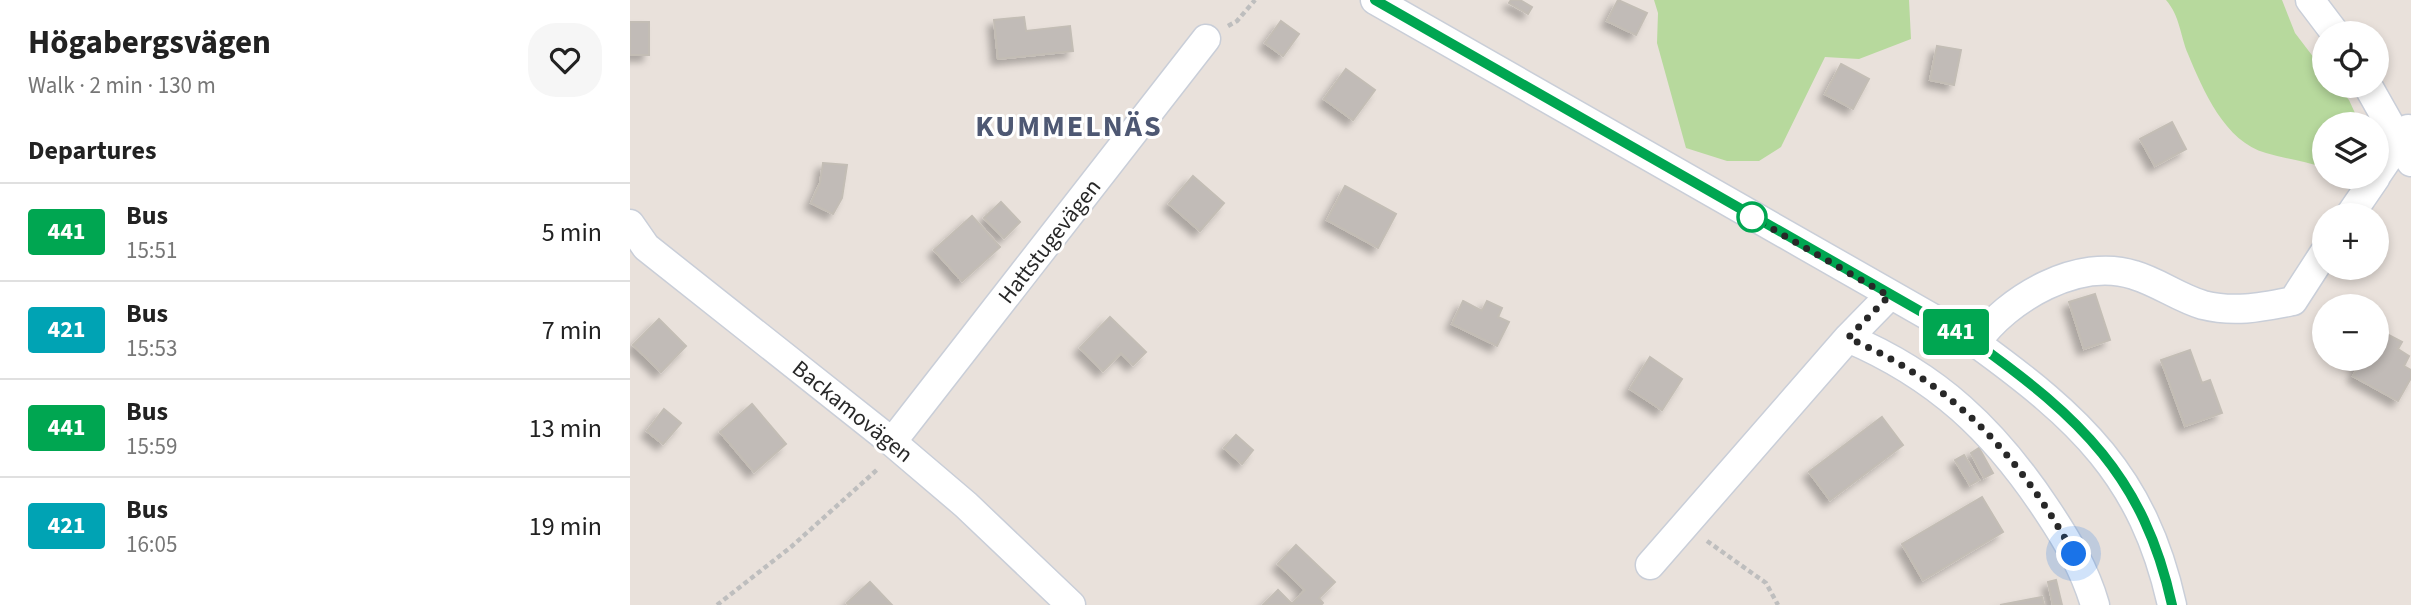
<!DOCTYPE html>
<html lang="en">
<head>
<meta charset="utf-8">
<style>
	:root { --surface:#fff; --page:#f6f6f6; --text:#222; --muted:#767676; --line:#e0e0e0 }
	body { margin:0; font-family:"Source Sans 3",sans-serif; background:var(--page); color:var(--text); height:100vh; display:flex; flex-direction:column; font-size:26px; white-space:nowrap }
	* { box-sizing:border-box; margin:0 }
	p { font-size:23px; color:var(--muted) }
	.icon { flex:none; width:38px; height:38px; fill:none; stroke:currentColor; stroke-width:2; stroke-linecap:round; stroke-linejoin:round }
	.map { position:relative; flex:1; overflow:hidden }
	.details { display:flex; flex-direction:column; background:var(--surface); width:630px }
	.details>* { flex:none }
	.badge { padding:0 14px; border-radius:5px; font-size:24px; line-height:46px }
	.tools { position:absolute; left:1682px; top:21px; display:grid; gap:14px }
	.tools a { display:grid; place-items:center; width:77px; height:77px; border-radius:50%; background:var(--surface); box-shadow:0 4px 10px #0003; font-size:35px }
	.you { position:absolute; width:35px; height:35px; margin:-18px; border:5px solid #fff; border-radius:50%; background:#1a73e8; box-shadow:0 0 0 10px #1a73e833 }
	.map>.badge { position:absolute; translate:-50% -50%; box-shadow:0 0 0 4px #fff }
	h2 { padding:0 28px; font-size:26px; line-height:63px }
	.round { display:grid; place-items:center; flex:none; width:74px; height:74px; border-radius:28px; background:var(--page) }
	.summary { display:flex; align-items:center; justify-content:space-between; height:119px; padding:0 28px }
	h1 { font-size:33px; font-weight:700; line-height:52px }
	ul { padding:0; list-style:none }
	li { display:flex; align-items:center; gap:21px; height:98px; padding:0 28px; border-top:2px solid var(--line) }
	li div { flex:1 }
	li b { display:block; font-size:26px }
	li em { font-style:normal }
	li .badge { min-width:77px; font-weight:700; text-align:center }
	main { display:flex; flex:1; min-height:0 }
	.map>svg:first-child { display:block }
	.green { fill:#b7d99d }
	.building { fill:#c1bbb7; stroke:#c3bdb5; stroke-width:2; filter:url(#shadow) }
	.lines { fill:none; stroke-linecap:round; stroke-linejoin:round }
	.minor-casing { stroke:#c9ced8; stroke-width:31 }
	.path { stroke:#bebebe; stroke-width:4.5; stroke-dasharray:5 3.5; stroke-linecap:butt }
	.minor { stroke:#fff; stroke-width:28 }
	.line-casing { stroke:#fff; stroke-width:16 }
	.line { stroke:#00a651; stroke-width:10 }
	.walk { stroke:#282828; stroke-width:7; stroke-dasharray:0 12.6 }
	.stop-dot { fill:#fff; stroke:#00a651; stroke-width:3.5 }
	.labels { text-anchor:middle; stroke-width:6; stroke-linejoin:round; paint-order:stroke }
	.street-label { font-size:23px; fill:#282828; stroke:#fff }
	.district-label { font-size:30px; font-weight:bold; letter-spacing:2px; fill:#4e5873; stroke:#fff }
</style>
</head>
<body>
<main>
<section class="details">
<div class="summary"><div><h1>Högabergsvägen</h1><p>Walk · 2 min · 130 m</p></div><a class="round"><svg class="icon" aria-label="heart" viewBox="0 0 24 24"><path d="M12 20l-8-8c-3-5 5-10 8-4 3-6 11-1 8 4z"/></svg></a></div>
<h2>Departures</h2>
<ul>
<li><span class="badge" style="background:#00a651;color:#fff">441</span><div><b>Bus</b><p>15:51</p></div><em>5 min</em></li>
<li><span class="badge" style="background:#00a3b4;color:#fff">421</span><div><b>Bus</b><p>15:53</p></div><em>7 min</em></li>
<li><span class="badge" style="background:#00a651;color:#fff">441</span><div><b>Bus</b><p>15:59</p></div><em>13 min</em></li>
<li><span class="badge" style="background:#00a3b4;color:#fff">421</span><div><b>Bus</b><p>16:05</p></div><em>19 min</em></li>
</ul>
</section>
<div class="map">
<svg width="1781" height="605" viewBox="0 0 1781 605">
	<defs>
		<filter id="shadow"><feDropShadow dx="-6" dy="6" stdDeviation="3.5" flood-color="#0004"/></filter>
	</defs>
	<rect width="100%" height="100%" fill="#e9e1db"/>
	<path class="green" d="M1024,0H1279L1281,39L1229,59L1195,57L1151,147L1129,161H1097L1056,148L1027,43L1028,13Z
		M1536,0H1652L1665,33L1694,71V86H1707L1719,100L1730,124H1694V168C1675,161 1656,159 1636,153C1595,142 1573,90 1558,54C1550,35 1550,16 1536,0Z"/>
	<path class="building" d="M881,0H890L902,7L898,14L879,3Z
		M988,0L1017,13L1006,35L977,21Z
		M394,17L396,31L440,26L443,51L368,59L364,20Z
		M651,21L669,34L653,56L635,43Z
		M0,22H19V55H0Z
		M1307,46L1331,50L1324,85L1300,80Z
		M1211,64L1239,79L1223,109L1195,94Z
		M716,69L745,90L723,120L694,99Z
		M1542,122L1556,149L1525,166L1510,139Z
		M193,163L217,165L212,198L203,214L181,203L190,183Z
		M563,176L594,203L570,231L539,204Z
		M715,186L766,214L748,248L697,220Z
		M371,202L390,222L374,238L354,218Z
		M342,216L370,247L332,281L304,250Z
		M1465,294L1480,340L1454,349L1439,302Z
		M833,301L852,311L857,301L872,308L868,317L879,322L867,346L822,324Z
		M480,317L516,352L503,365L491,353L473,371L450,348Z
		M29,319L56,346L31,372L3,345Z
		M1749,330L1772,342L1768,349L1779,356L1774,366L1781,370V378L1768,401L1723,376L1729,365L1716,359H1746Z
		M1560,350L1572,383L1580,380L1592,413L1555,426L1531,360Z
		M1020,357L1052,379L1032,410L1000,389Z
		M122,404L156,444L124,472L90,432Z
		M34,409L51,423L33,444L17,431Z
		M1252,417L1273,445L1200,500L1179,472Z
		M606,435L623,450L612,464L594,448Z
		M1349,448L1363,473L1354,478L1341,453Z
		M1334,455L1349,480L1340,485L1325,460Z
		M1352,497L1373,532L1293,580L1272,544Z
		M666,545L705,582L689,598L693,603L691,605H633L648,590L662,604L675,590L648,564Z
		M1426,580L1432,605H1423L1418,582Z
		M240,582L262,605H219L217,603Z
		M1412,597L1414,605H1370Z"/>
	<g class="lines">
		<defs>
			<path id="minor" d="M745,0L1346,343C1449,418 1513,475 1542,605
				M1680,0L1705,33
				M1738,86L1781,162
				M1746,176L1778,129
				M1720,215L1746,177
				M0,224L16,247L262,442L336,505L441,605
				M1218,338C1307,376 1364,430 1417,510C1437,540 1455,570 1465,605
				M1346,343C1377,298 1449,257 1504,275C1528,282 1549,298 1573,305C1605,313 1632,307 1663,301L1694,253
				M262,442L576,39
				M1020,565L1218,338L1259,296"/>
		</defs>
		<use href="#minor" class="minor-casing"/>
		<path class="path" d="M598,26L607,21L625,0
			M1077,541L1136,583L1148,605
			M87,605L161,547L249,468"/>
		<use href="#minor" class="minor"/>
	</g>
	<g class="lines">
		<defs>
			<path id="line" d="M745,0L1346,343C1449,417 1514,476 1542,605"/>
		</defs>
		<use href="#line" class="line-casing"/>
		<use href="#line" class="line"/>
		<path class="walk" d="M1122,217L1259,296L1218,338C1323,383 1389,455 1444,554"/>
	</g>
	<circle class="stop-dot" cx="1122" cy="217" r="14"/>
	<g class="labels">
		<g class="street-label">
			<text transform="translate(419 241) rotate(-52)" y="8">Hattstugevägen</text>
			<text transform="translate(223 411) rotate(39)" y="8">Backamovägen</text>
		</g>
		<g class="district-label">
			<text x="439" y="136">KUMMELNÄS</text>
		</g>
	</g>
</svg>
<div class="tools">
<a><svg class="icon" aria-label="locate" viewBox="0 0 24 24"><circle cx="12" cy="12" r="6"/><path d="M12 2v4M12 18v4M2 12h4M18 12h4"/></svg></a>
<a><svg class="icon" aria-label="layers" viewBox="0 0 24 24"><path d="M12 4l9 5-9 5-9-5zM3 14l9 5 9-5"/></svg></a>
<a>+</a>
<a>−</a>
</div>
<div class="you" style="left:1444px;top:554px"></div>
<b class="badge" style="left:1326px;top:332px;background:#00a651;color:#fff">441</b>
</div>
</main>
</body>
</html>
